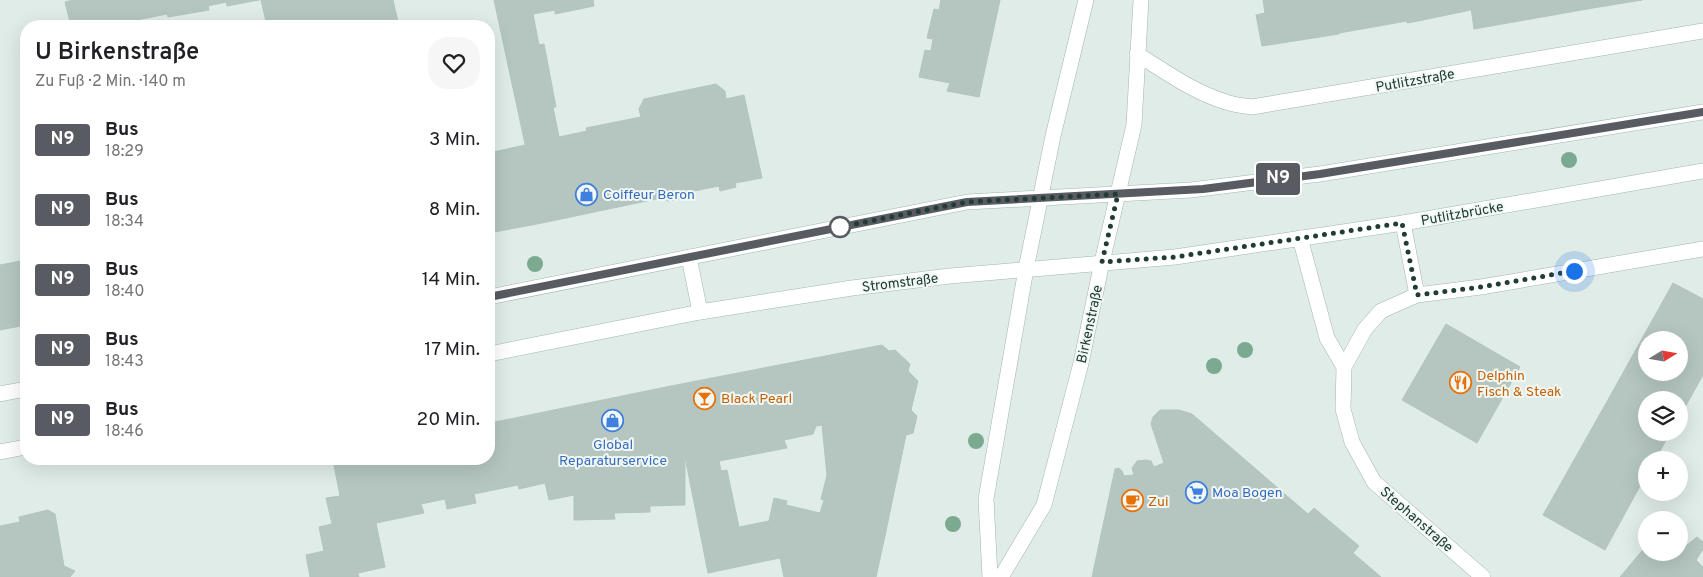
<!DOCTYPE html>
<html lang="de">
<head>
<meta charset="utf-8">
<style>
	:root { --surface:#fff; --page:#f6f6f6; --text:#202124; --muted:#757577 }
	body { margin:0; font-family:Overpass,sans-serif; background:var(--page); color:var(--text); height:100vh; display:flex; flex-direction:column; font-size:19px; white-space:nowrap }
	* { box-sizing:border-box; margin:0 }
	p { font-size:16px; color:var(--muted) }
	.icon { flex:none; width:28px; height:28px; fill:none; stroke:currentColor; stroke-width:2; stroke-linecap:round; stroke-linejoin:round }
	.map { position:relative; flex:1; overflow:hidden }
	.panel { position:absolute; left:20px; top:20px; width:475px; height:445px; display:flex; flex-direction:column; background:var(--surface); border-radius:20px; box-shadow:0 5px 20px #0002 }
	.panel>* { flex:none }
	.badge { padding:0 10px; border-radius:4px; font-size:18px; line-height:32px }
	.needle { width:32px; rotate:79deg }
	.tools { position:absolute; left:1638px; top:331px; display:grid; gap:10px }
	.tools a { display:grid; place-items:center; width:50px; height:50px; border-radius:50%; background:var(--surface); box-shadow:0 5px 20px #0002; font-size:25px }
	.you { position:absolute; width:25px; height:25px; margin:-12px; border:4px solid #fff; border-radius:50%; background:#1a73e8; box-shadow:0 0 0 8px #1a73e833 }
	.map>.badge { position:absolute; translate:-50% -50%; box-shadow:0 0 0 2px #fff }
	.round { display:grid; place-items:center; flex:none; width:52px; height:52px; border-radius:20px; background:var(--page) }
	.overview { display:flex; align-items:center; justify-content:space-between; height:85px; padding:0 15px }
	h1 { font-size:24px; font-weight:600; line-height:38px }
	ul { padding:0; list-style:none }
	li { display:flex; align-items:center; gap:15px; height:70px; padding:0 15px }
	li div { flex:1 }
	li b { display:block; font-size:19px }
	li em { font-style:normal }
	li .badge { min-width:55px; font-weight:700; text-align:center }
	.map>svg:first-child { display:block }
	.building { fill:#b5c6c0; stroke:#b2c5be; fill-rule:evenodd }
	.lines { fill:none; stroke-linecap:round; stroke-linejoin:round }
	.lane-casing { stroke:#a3b4ae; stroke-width:16 }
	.street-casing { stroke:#a3b4ae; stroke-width:16 }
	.secondary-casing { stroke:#9eb8af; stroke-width:16 }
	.lane { stroke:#fff; stroke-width:15 }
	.street { stroke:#fff; stroke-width:15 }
	.secondary { stroke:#fff; stroke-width:15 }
	.tree { fill:#7baa90 }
	.line-casing { stroke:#fff; stroke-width:11 }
	.line { stroke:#595b62; stroke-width:8 }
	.walk { stroke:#203c35; stroke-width:5; stroke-dasharray:0 9 }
	.stop-dot { fill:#fff; stroke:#595b62; stroke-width:2.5 }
	.labels { text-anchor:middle; stroke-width:4; stroke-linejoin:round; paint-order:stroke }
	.street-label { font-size:14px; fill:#203c35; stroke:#f1f8f4 }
	.shop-label { font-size:14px; fill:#366cbe; stroke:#f1f8f4; text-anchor:start }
	.food-label { font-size:14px; fill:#c56008; stroke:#f1f8f4; text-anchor:start }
</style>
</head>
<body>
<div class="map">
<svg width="1703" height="577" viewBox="0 0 1703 577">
	<rect width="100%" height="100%" fill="#e0ece7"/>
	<path class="building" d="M73,0H164L167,14L107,26H71L65,2Z
		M164,0H259L227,6L226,2L208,6L209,10L168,17Z
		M261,0H393L399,26H267Z
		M494,0H593L594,6L555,14V10L533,14L539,45L544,44L556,107H553L559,137L587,131L586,128L621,121L637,203L542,223Z
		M941,0H1000L979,97L947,91L950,83L919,77L925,50L931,51L933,39L927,38L934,9L939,10Z
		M1263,0H1470L1471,10L1418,21L1407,23V21L1339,33V34L1262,46L1256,15L1265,13Z
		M1470,0H1591L1593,8L1474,29Z
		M1591,0H1642L1593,8Z
		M716,84L725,91L726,99L744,95L762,178L735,183L736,187L720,191L719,186L679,194L680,199L667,201L666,197L637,203L621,121L641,117L639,109L644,99Z
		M525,145L542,223L489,233V153Z
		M26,260V325L0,330V265Z
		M1673,283L1703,299V375L1679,418V400H1646V420L1609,398ZM1646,340H1679V372H1646Z
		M1446,324L1520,367L1477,443L1402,400Z
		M882,345L889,351L895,350L910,364L908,371L918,381L911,410L917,416L913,433L906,435L885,536L708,573L671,386ZM822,425L827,475L821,499L824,500L820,513L786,505L787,501L774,498L769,521L739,527L727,470L721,471L719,461L787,448L784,440L813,434L816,426Z
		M671,386L685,462V505L650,506V512L614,513L615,519L574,520V495L549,500L545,483L519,489L505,420Z
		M1609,398L1646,420V432L1670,433L1655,460H1646V475L1605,550L1543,515Z
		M1160,410H1179L1192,414L1308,514L1314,508L1359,546L1353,553L1381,577H1092L1115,469L1119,468L1122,471L1124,476L1134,475L1132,468L1137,461L1146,460L1151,461L1154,467L1164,463L1151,424L1153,417Z
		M505,420L518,485L474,494L476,503L447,509L445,499L421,504L424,513L376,523L385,567L358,573L359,577H310L306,555L324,551L319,527L332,524L326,498L340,496L334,465L364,459H489V423Z
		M48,510L55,514L64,566L75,571L70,577H13V572L7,574L0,537V526L20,522L19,517Z
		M885,536L876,577H784L780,558Z
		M0,537L7,574L13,572V577H0Z
		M1697,537L1703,542V549L1696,560L1703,567V577H1620L1646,546V552H1679V546L1682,549Z"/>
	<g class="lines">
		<defs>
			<path id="lane" d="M689,257L700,312"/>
			<path id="street" d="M1137,54C1166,72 1193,92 1226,102C1234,105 1243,106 1252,107L1703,31
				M1403,223L1417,295
				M1300,238L1327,338L1344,367
				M990,577L986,499L1026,269L1053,136L1086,0
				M1001,577L1044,505L1081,363L1102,262L1134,125L1141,0
				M1483,577L1374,482L1352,442L1343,409L1344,367L1365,329L1381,311L1417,295L1481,287L1703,249"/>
			<path id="secondary" d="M489,297L967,202L1191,190L1320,174L1703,112
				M489,354L700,312L852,288L950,276L1175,257L1403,223L1703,171
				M0,394L26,389
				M0,452L26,447"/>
		</defs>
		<use href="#lane" class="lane-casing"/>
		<use href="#street" class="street-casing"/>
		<use href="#secondary" class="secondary-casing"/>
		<use href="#lane" class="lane"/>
		<use href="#street" class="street"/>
		<use href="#secondary" class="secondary"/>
	</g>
	<g class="tree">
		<circle cx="1569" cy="160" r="8"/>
		<circle cx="535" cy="264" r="8"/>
		<circle cx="1245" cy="350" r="8"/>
		<circle cx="1214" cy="366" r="8"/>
		<circle cx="976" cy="441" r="8"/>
		<circle cx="953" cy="524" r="8"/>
	</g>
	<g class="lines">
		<defs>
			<path id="line" d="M489,297L967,202L1203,189L1320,174L1703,112"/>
		</defs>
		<use href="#line" class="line-casing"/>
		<use href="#line" class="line"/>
		<path class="walk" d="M840,227L835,228L967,202L1118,194L1102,262L1175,257L1402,223L1417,295L1481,287L1574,271"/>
	</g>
	<defs>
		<symbol id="shop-ring" viewBox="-11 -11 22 22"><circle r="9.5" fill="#f1f8f4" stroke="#3f7fe0" stroke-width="1.5"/><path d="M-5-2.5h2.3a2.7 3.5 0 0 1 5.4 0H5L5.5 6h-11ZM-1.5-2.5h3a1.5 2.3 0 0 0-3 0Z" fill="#3f7fe0"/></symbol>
		<symbol id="restaurant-ring" viewBox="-11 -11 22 22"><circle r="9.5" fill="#f1f8f4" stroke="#e8710a" stroke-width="1.5"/><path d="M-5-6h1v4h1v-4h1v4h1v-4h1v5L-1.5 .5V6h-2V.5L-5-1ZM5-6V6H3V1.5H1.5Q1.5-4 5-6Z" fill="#e8710a"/></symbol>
		<symbol id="bar-ring" viewBox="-11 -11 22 22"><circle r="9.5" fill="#f1f8f4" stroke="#e8710a" stroke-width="1.5"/><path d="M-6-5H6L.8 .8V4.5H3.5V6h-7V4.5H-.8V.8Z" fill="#e8710a"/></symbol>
		<symbol id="supermarket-ring" viewBox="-11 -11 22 22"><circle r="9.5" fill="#f1f8f4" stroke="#3f7fe0" stroke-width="1.5"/><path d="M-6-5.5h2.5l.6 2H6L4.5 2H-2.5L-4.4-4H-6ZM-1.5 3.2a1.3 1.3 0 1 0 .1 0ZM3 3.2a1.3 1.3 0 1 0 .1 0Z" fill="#3f7fe0"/></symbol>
		<symbol id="cafe-ring" viewBox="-11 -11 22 22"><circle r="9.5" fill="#f1f8f4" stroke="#e8710a" stroke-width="1.5"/><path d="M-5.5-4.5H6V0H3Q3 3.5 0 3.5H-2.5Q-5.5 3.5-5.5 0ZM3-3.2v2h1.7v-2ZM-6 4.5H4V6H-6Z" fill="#e8710a"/></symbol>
	</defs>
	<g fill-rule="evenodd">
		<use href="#shop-ring" x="574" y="182" width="25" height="25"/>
		<use href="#restaurant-ring" x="1448" y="370" width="25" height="25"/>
		<use href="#bar-ring" x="692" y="386" width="25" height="25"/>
		<use href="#shop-ring" x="600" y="408" width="25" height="25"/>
		<use href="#supermarket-ring" x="1184" y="480" width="25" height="25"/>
		<use href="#cafe-ring" x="1120" y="488" width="25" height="25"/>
	</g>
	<circle class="stop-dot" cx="840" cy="227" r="10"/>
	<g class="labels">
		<g class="street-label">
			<text transform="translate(1415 80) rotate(-10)" y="5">Putlitzstraße</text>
			<text transform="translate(1462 213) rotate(-10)" y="5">Putlitzbrücke</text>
			<text transform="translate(900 282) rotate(-7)" y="5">Stromstraße</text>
			<text transform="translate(1089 324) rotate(-78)" y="5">Birkenstraße</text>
			<text transform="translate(1417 519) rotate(41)" y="5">Stephanstraße</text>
		</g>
		<g class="shop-label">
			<text x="603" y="199">Coiffeur Beron</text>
			<text x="613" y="449" text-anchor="middle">Global<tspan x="613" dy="16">Reparaturservice</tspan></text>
			<text x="1212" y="497">Moa Bogen</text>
		</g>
		<g class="food-label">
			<text x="1477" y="380">Delphin<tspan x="1477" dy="16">Fisch &amp; Steak</tspan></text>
			<text x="721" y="403">Black Pearl</text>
			<text x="1148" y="506">Zui</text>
		</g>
	</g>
</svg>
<div class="tools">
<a><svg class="needle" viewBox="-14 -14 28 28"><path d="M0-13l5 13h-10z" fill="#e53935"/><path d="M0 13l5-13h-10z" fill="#757577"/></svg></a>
<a><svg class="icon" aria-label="layers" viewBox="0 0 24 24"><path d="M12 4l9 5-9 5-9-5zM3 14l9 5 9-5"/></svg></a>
<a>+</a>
<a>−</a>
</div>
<div class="you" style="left:1574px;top:271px"></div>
<b class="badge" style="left:1278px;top:179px;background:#595b62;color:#fff">N9</b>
<section class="panel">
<div class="overview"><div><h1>U Birkenstraße</h1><p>Zu Fuß · 2 Min. · 140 m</p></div><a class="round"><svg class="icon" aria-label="heart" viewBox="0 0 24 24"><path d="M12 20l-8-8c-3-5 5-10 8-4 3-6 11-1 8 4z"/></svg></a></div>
<ul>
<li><span class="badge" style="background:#595b62;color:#fff">N9</span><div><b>Bus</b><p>18:29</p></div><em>3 Min.</em></li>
<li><span class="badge" style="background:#595b62;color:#fff">N9</span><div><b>Bus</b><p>18:34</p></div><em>8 Min.</em></li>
<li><span class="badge" style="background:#595b62;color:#fff">N9</span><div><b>Bus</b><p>18:40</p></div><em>14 Min.</em></li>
<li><span class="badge" style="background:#595b62;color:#fff">N9</span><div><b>Bus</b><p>18:43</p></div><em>17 Min.</em></li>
<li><span class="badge" style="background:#595b62;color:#fff">N9</span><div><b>Bus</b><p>18:46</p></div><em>20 Min.</em></li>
</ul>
</section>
</div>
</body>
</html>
